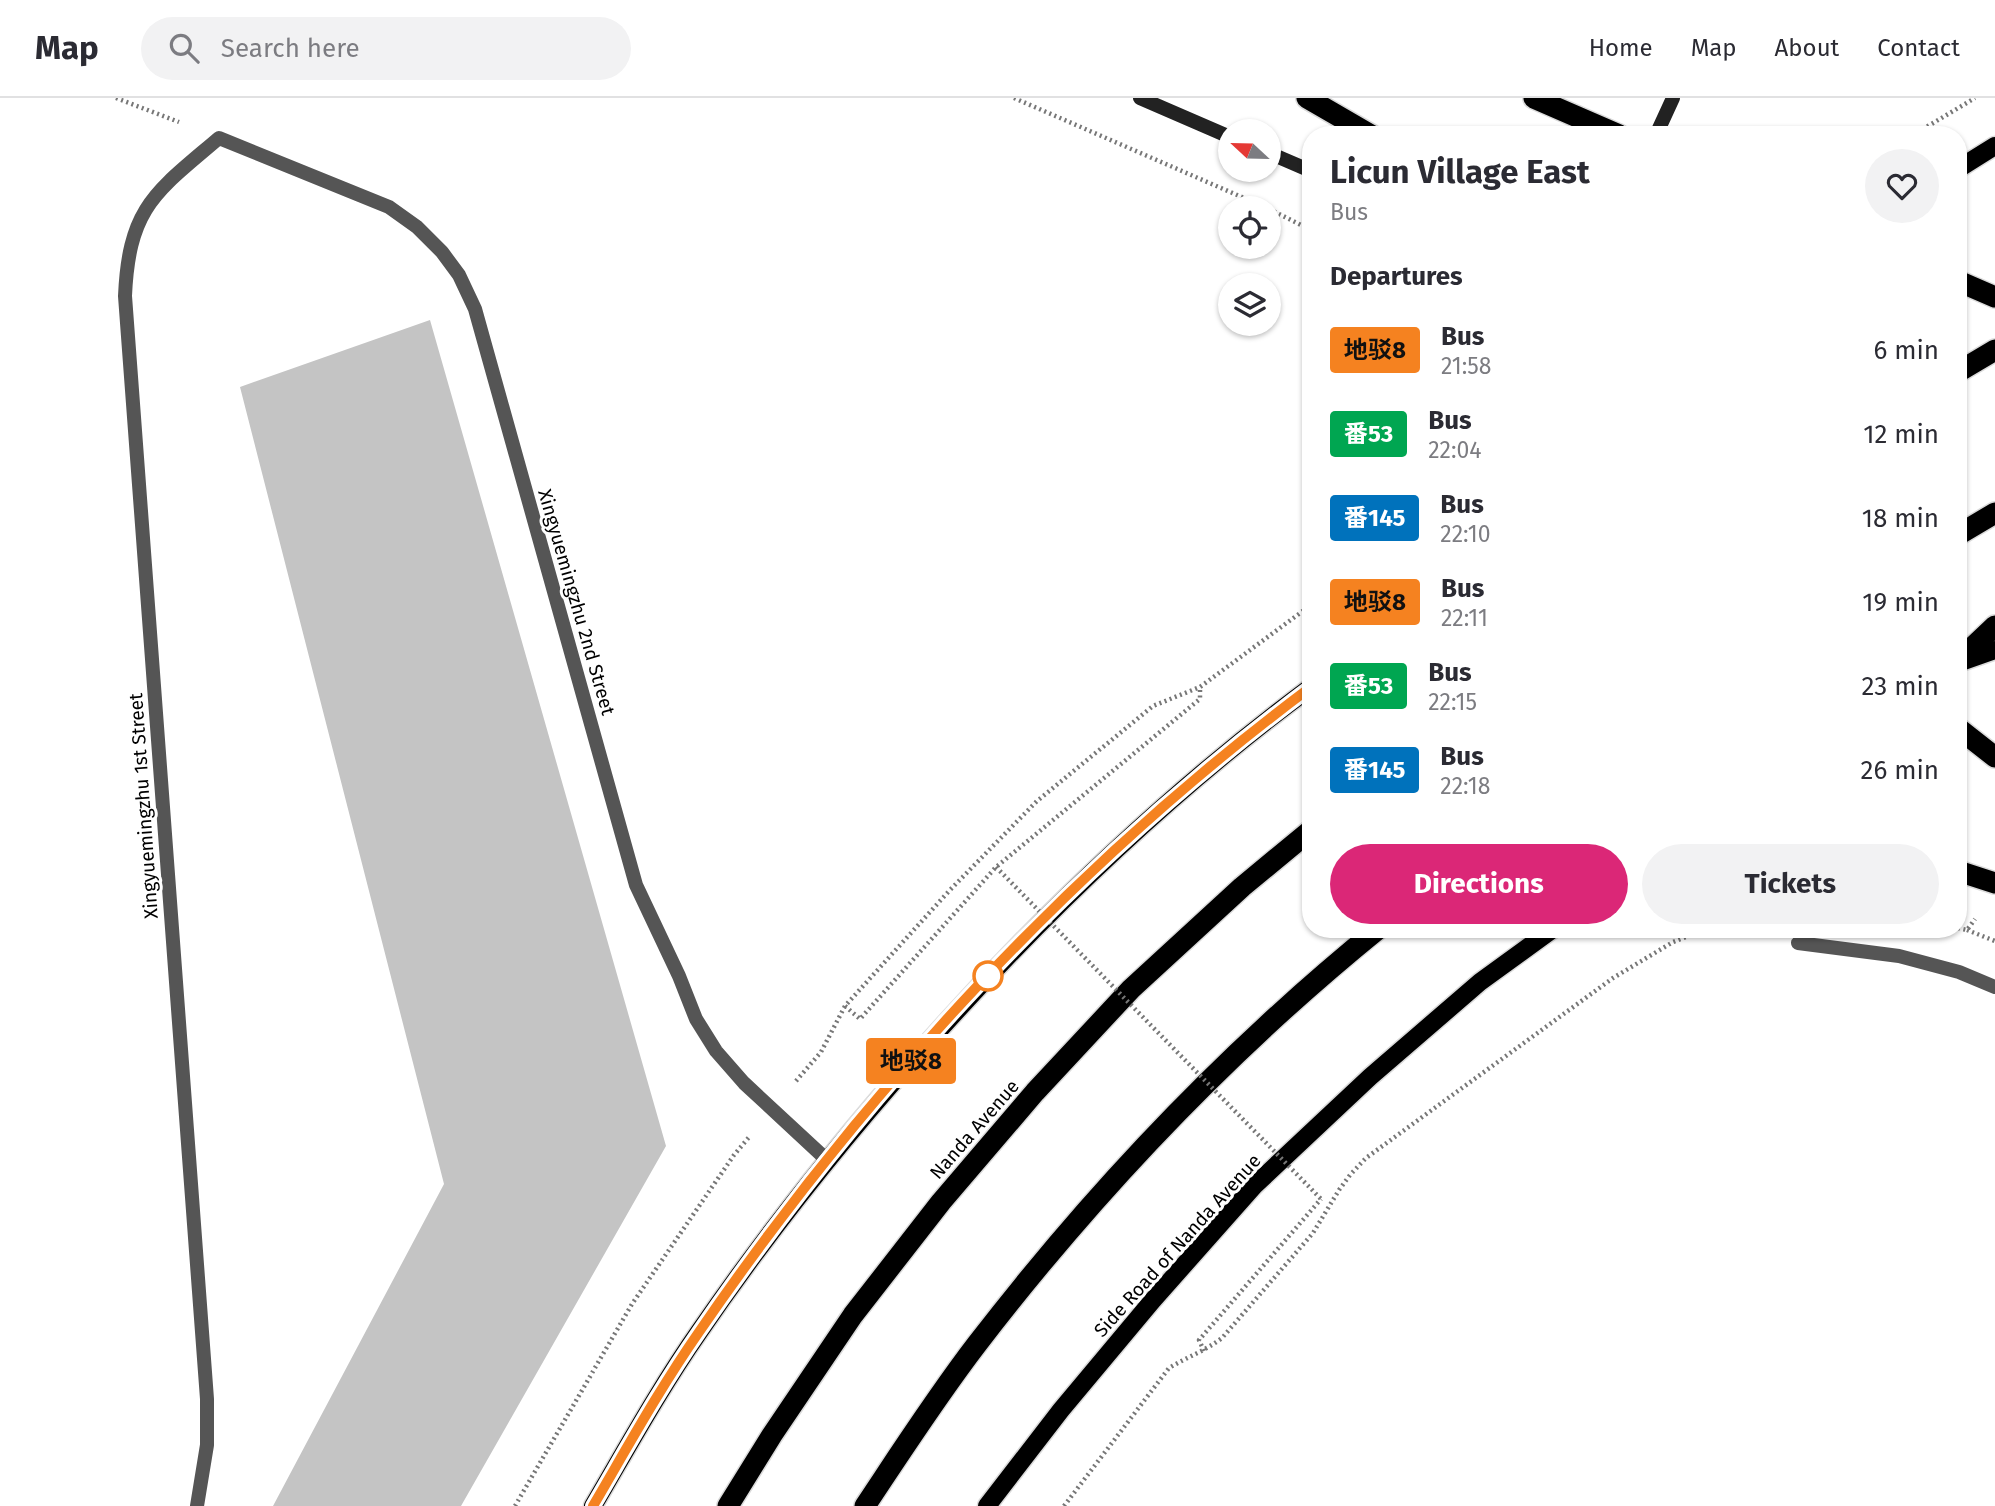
<!DOCTYPE html>
<html lang="en">
<head>
<meta charset="utf-8">
<style>
	:root { --surface:#fff; --page:#f2f2f3; --text:#2b2b33; --muted:#7c7c81; --line:#e1e1e2; --accent:#db2777 }
	body { margin:0; font-family:"Fira Sans","Noto Sans SC",sans-serif; background:var(--page); color:var(--text); height:100vh; display:flex; flex-direction:column; font-size:26px; white-space:nowrap }
	* { box-sizing:border-box; margin:0 }
	p { font-size:23px; color:var(--muted) }
	.icon { flex:none; width:38px; height:38px; fill:none; stroke:currentColor; stroke-width:2; stroke-linecap:round; stroke-linejoin:round }
	.map { position:relative; flex:1; overflow:hidden }
	.drawer { position:absolute; left:1302px; top:28px; width:665px; height:812px; display:flex; flex-direction:column; background:var(--surface); border-radius:28px; box-shadow:0 2px 5px #0004 }
	.drawer>* { flex:none }
	.badge { padding:0 14px; border-radius:5px; font-size:24px; line-height:46px }
	.needle { width:46px; rotate:292deg }
	.buttons { position:absolute; left:1218px; top:21px; display:grid; gap:14px }
	.buttons a { display:grid; place-items:center; width:63px; height:63px; border-radius:50%; background:var(--surface); box-shadow:0 2px 5px #0004; font-size:35px }
	.map>.badge { position:absolute; translate:-50% -50%; box-shadow:0 0 0 4px #fff }
	h2 { padding:0 28px; font-size:26px; line-height:63px }
	.round { display:grid; place-items:center; flex:none; width:74px; height:74px; border-radius:37px; background:var(--page) }
	.head { display:flex; align-items:center; justify-content:space-between; height:119px; padding:0 28px }
	h1 { font-size:33px; font-weight:700; line-height:52px }
	.cta { display:flex; gap:14px; margin-top:auto; padding:14px 28px }
	.cta a { flex:1; height:80px; border-radius:42px; background:var(--accent); color:#fff; font-size:28px; font-weight:700; line-height:80px; text-align:center }
	.cta a+a { background:var(--page); color:var(--text) }
	ul { padding:0; list-style:none }
	li { display:flex; align-items:center; gap:21px; height:84px; padding:0 28px }
	li div { flex:1 }
	li b { display:block; font-size:26px }
	li em { font-style:normal }
	li .badge { min-width:77px; font-weight:700; text-align:center }
	header { display:flex; align-items:center; gap:42px; box-sizing:border-box; height:98px; padding:0 35px; background:var(--surface); border-bottom:2px solid var(--line) }
	header strong { font-size:33px }
	nav { display:flex; gap:38px; margin-inline-start:auto; font-size:24px }
	.search { width:490px; height:63px; background:var(--page); display:flex; align-items:center; gap:18px; box-sizing:border-box; padding:0 24px; border-radius:38px; color:var(--muted); font-size:26px }
	.map>svg:first-child { display:block }
	.building { fill:#c4c4c4 }
	.lines { fill:none; stroke-linecap:round; stroke-linejoin:round }
	.primary-casing { stroke:#dbdbdb; stroke-width:21 }
	.highway-casing { stroke:#dbdbdb; stroke-width:24 }
	.path { stroke:#777; stroke-width:4.5; stroke-dasharray:2 3.5; stroke-linecap:butt }
	.street { stroke:#555; stroke-width:14 }
	.secondary { stroke:#222; stroke-width:14 }
	.primary { stroke:#000; stroke-width:18 }
	.highway { stroke:#000; stroke-width:21 }
	.path-bridge { stroke:#777; stroke-width:4.5; stroke-dasharray:2 3.5; stroke-linecap:butt }
	.line-casing { stroke:#fff; stroke-width:16 }
	.line { stroke:#f58220; stroke-width:10 }
	.stop-dot { fill:#fff; stroke:#f58220; stroke-width:3.5 }
	.labels { text-anchor:middle; stroke-width:6; stroke-linejoin:round; paint-order:stroke }
	.street-label { font-size:19px; fill:#000; stroke:#fff }
</style>
</head>
<body>
<header>
<strong>Map</strong>
<div class="search"><svg class="icon" aria-label="search" viewBox="0 0 24 24"><circle cx="10" cy="10" r="6"/><path d="M15 15l6 6"/></svg>Search here</div>
<nav><a>Home</a><a>Map</a><a>About</a><a>Contact</a></nav>
</header>
<div class="map">
<svg width="1995" height="1408" viewBox="0 0 1995 1408">
	<rect width="100%" height="100%" fill="#fff"/>
	<path class="building" d="M430,222L666,1048L461,1408H273L444,1086L240,289Z"/>
	<g class="lines">
		<defs>
			<path id="primary" d="M1958,71L1995,48
				M1958,565L1995,552
				M593,1408C627,1350 660,1290 699,1234C773,1126 855,1025 943,928C1055,804 1176,689 1311,589
				M987,1408L1061,1312L1153,1202L1254,1088L1370,979L1480,884L1553,831"/>
			<path id="highway" d="M1307,0L1371,37
				M1534,0L1619,37
				M1958,183L1995,199
				M1958,274L1995,252
				M1958,437L1995,415
				M1958,563L1995,528
				M1958,630L1995,659
				M1958,773L1995,785
				M728,1408L772,1337L853,1217L941,1104L1035,994L1131,891L1242,789L1311,732
				M865,1408C901,1354 937,1298 977,1246C1094,1094 1229,952 1378,831"/>
		</defs>
		<use href="#primary" class="primary-casing"/>
		<use href="#highway" class="highway-casing"/>
		<path class="path" d="M116,0L179,24
			M1014,0L1267,110
			M1913,37L1975,0
			M1269,111L1311,132
			M1958,830L1967,832L1975,821
			M1967,832L1995,843
			M845,908L860,921L996,769L1200,601V589
			M796,983L821,954L845,908L949,793L1037,703L1153,608L1200,589L1311,507
			M1204,1253L1199,1242L1321,1101
			M515,1408L632,1206L734,1057L750,1038
			M1064,1408L1169,1270C1187,1259 1205,1253 1222,1240L1313,1135L1339,1092L1350,1077L1366,1060L1613,880L1673,844L1706,831"/>
		<path class="street" d="M1798,845L1899,858L1959,874L1995,889
			M197,1408L207,1347V1301L125,198C129,108 156,94 219,40L389,109L417,129L442,154L459,177L475,211L636,787L679,878L696,921L716,953L744,985L827,1062"/>
		<path class="secondary" d="M1140,0L1230,39
			M1656,37L1673,0
			M1269,55L1311,73"/>
		<use href="#primary" class="primary"/>
		<use href="#highway" class="highway"/>
		<path class="path-bridge" d="M996,769L1321,1101"/>
	</g>
	<g class="lines">
		<defs>
			<path id="line" d="M593,1408C627,1350 660,1290 699,1234C865,992 1075,765 1311,589"/>
		</defs>
		<use href="#line" class="line-casing"/>
		<use href="#line" class="line"/>
	</g>
	<circle class="stop-dot" cx="988" cy="878" r="14"/>
	<g class="labels">
		<g class="street-label">
			<text transform="translate(577 504) rotate(74)" y="7">Xingyuemingzhu 2nd Street</text>
			<text transform="translate(143 708) rotate(-94)" y="7">Xingyuemingzhu 1st Street</text>
			<text transform="translate(974 1031) rotate(-49)" y="7">Nanda Avenue</text>
			<text transform="translate(1177 1147) rotate(-48)" y="7">Side Road of Nanda Avenue</text>
		</g>
	</g>
</svg>
<div class="buttons">
<a><svg class="needle" viewBox="-14 -14 28 28"><path d="M0-13l5 13h-10z" fill="#e53935"/><path d="M0 13l5-13h-10z" fill="#7c7c81"/></svg></a>
<a><svg class="icon" aria-label="locate" viewBox="0 0 24 24"><circle cx="12" cy="12" r="6"/><path d="M12 2v4M12 18v4M2 12h4M18 12h4"/></svg></a>
<a><svg class="icon" aria-label="layers" viewBox="0 0 24 24"><path d="M12 4l9 5-9 5-9-5zM3 14l9 5 9-5"/></svg></a>
</div>
<b class="badge" style="left:911px;top:963px;background:#f58220;color:#111">地驳8</b>
<section class="drawer">
<div class="head"><div><h1>Licun Village East</h1><p>Bus</p></div><a class="round"><svg class="icon" aria-label="heart" viewBox="0 0 24 24"><path d="M12 20l-8-8c-3-5 5-10 8-4 3-6 11-1 8 4z"/></svg></a></div>
<h2>Departures</h2>
<ul>
<li><span class="badge" style="background:#f58220;color:#111">地驳8</span><div><b>Bus</b><p>21:58</p></div><em>6 min</em></li>
<li><span class="badge" style="background:#00a651;color:#fff">番53</span><div><b>Bus</b><p>22:04</p></div><em>12 min</em></li>
<li><span class="badge" style="background:#0072bc;color:#fff">番145</span><div><b>Bus</b><p>22:10</p></div><em>18 min</em></li>
<li><span class="badge" style="background:#f58220;color:#111">地驳8</span><div><b>Bus</b><p>22:11</p></div><em>19 min</em></li>
<li><span class="badge" style="background:#00a651;color:#fff">番53</span><div><b>Bus</b><p>22:15</p></div><em>23 min</em></li>
<li><span class="badge" style="background:#0072bc;color:#fff">番145</span><div><b>Bus</b><p>22:18</p></div><em>26 min</em></li>
</ul>
<div class="cta"><a>Directions</a><a>Tickets</a></div>
</section>
</div>
</body>
</html>
